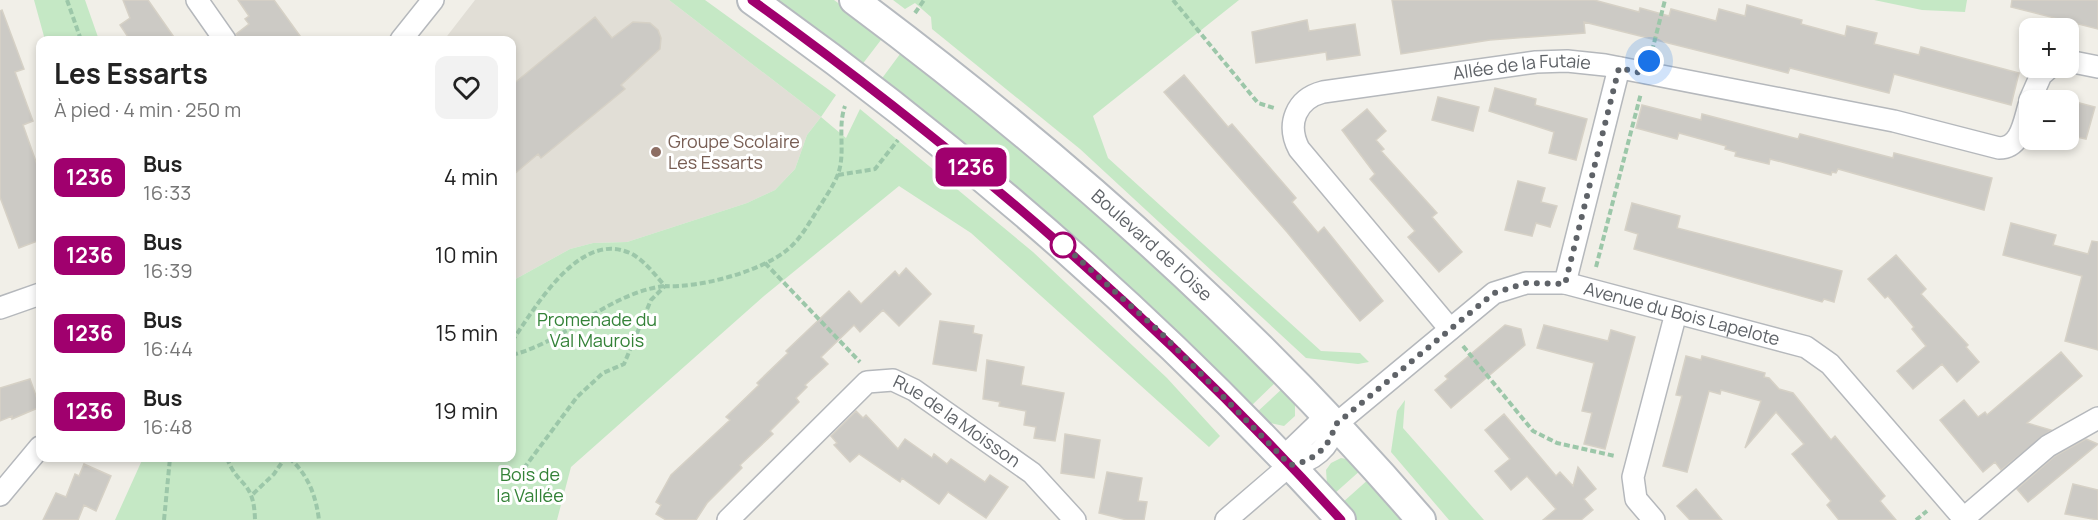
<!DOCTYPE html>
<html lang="fr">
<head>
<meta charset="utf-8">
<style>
	:root { --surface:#fff; --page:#f2f2f2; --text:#222; --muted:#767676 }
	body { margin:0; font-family:Manrope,sans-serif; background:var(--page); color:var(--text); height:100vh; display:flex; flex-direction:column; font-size:22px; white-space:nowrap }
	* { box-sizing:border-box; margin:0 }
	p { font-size:20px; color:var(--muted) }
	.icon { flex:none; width:33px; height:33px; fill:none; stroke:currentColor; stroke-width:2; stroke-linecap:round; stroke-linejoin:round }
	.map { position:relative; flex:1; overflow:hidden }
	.sheet { position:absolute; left:36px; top:36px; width:480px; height:426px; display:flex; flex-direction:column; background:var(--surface); border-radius:12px; box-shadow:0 3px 9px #0003 }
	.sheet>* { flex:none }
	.badge { padding:0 12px; border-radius:9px; font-size:21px; line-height:39px }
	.tools { position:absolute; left:2019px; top:18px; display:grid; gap:12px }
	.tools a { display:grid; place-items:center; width:60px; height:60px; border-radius:12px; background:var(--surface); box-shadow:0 3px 9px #0003; font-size:30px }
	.you { position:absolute; width:30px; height:30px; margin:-15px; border:4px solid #fff; border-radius:50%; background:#1a73e8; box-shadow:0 0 0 9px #1a73e833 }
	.map>.badge { position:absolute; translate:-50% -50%; box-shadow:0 0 0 3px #fff }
	.round { display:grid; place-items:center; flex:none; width:63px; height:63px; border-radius:12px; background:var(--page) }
	.headline { display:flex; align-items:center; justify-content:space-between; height:102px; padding:0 18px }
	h1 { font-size:28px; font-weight:700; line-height:45px }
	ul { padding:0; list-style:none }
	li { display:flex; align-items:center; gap:18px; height:78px; padding:0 18px }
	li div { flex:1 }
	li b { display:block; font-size:22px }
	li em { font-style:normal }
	li .badge { min-width:66px; font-weight:700; text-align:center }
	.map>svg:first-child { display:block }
	.education { fill:#e1ded6 }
	.green { fill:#c5e8c5 }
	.building { fill:#cccac5; stroke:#d6d1c6; stroke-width:1.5 }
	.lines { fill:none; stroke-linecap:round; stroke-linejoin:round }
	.street-casing { stroke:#b5b8bc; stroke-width:24 }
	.secondary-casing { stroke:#b6babf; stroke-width:32 }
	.path { stroke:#9cc7a9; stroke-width:4; stroke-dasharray:6 3; stroke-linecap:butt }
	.street { stroke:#fff; stroke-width:21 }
	.secondary { stroke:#fff; stroke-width:28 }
	.line-casing { stroke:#fff; stroke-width:14 }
	.line { stroke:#a0006e; stroke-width:9 }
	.walk { stroke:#5f6368; stroke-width:6; stroke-dasharray:0 10.8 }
	.education-dot { fill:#8d6e63; stroke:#fff; stroke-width:2 }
	.stop-dot { fill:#fff; stroke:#a0006e; stroke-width:3 }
	.labels { text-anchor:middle; stroke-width:6; stroke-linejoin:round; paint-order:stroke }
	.street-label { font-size:18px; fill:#5f6368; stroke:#fff }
	.education-label { font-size:18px; fill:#785e54; stroke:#fff; text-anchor:start }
	.park-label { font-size:18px; fill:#348238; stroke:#fff }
</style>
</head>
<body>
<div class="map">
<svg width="2098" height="520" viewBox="0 0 2098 520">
	<rect width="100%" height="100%" fill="#f1efe8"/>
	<path class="education" d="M475,0H669L821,117L807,135L795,169L775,190L747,203L627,242L593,243L570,249L512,281V40H444Z"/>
	<path class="green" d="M34,0H85L99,40H45Z
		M669,0H705L836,95L821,117L846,138L860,109L1033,252L1167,378L1220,436L1209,447L971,233L899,186L764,296L571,467L557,520H115L143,458H512V281L570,249L593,243L627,242L747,203L775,190L795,169L807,135L821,117Z
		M769,0H834L884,36L861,66Z
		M893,0H1239L1093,116L1108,158L1321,351L1360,353L1369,362L1358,364L1306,358L1080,149L932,29L931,17L915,3L905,9Z
		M1874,0H1967L1965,12L1922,10Z
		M903,50L1068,184L1277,381L1250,407L880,81Z
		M1284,387L1295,401V416L1284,426L1265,422L1256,413Z
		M1405,400L1403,428L1484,520H1449L1391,452L1397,411Z
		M1341,458L1352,460L1362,469L1334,494L1327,484L1326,470L1331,463Z
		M1370,478L1408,520H1357L1342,503Z"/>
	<path class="building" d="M123,0H148L176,40H130L120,25L130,18Z
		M238,0H274L303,40H237L236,34L249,24L245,19L249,16Z
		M1392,0H1594L1639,12L1640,8L1669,16L1671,9L1716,21L1719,9L1745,16L1747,5L1802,20L1801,24L1845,36L1847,26L1877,33L1874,44L1919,55L1921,47L2019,73L2011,105L1894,74L1889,93L1790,68L1788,73L1584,22L1585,33L1490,40L1401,54Z
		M2012,0H2098V29L2011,7Z
		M2,10L24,69L15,72L33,121L23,125L40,173V240L19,248L0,197V11Z
		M595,17L612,38L633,22L650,23L658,30L661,38L660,49L621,85L625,89L541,158L538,154L512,176V85Z
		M1307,20L1309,31L1355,24L1360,55L1327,60L1326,52L1256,63L1252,32Z
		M1184,75L1228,127L1232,124L1296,198L1292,202L1318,233L1324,227L1383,301L1360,321L1287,232L1164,92Z
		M1495,88L1536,99L1535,105L1587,119L1576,160L1549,153L1554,132L1489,111Z
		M1438,97L1479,107L1473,131L1432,120Z
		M2068,100L2095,107L2086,139L2068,135Z
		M1642,105L1701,120L1702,114L1798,139L1800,134L1893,158L1894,153L1992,178L1984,210L1838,169L1836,173L1832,172L1831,175L1770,159L1769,164L1735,156L1736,152L1725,149L1726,146L1679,133L1677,139L1636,128Z
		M1367,109L1386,131L1376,140L1384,149L1381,151L1437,213L1432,217L1462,252L1439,272L1408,237L1415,231L1370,179L1375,174L1342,130Z
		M1518,181L1545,188L1541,202L1557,206L1550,227L1536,223L1532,236L1505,230Z
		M1632,203L1680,216L1677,228L1842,271L1834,302L1824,299L1822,302L1634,249L1638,234L1625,230Z
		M2011,223L2056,235L2053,245L2088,254L2092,241L2098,242V350L2065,341L2082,276L2003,255Z
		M1896,255L1926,289L1921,294L1968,345L1966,347L1979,362L1957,382L1942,364L1913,389L1897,371L1926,346L1912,329L1914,327L1888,296L1885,298L1868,279Z
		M906,268L931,294L899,326L883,310L860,332L854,325L821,357L828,364L805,385L807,387L796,398L799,402L770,431L773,434L740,465L742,468L707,503L696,520H666L656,514L661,505L656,502L671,475L730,420L726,417L759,385L757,383L788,353L786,351L849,291L861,304L895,271L899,276Z
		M940,321L974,326L973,333L982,335L976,371L933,364Z
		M1505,325L1521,329L1525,345L1451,408L1435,390L1448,379L1445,376Z
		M1544,325L1608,341L1611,330L1635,337L1605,449L1584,444L1592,413L1582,411L1594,363L1537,348Z
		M2061,352L2082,376L2027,423L2051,430L2001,470L1995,462L1983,472L1940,420L1964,400L1978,417L1985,412L1987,415Z
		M1686,356L1701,360L1702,356L1765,373L1764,377L1769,378L1779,389L1793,393L1831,440L1835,436L1885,496L1880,501L1896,520H1839L1827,505L1831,501L1792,454L1804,444L1776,412L1745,448L1761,401L1721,390L1720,394L1709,391L1687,472L1663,466L1682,396L1676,395Z
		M987,360L1024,367L1021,385L1064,393L1055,441L1034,438L1036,427L1024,425L1026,411L999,406L1000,402L983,399Z
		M30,379L40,407L12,419V416L0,421V388Z
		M856,411L863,418L866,415L898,449L905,439L932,458L934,454L947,464L951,459L985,482L990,475L1008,487L986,518L948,492L939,504L902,478L900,482L859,454L850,462L834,445L837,443L831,436Z
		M1504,414L1556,476L1560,472L1573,486L1578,467L1596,489L1584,499L1593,510L1581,520H1543L1556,509L1527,476L1511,490L1495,471L1510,459L1485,430Z
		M1065,434L1100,440L1094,478L1061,473Z
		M2086,439L2098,444L2028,502L2017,489L2055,456Z
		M84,464L111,476L96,511L84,505L78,520H43L56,493L66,497L75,474L79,476Z
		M1107,472L1142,478L1138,501L1147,502L1144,520H1127L1099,513Z
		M2073,484L2098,490V520L2065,514Z
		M1696,489L1722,520H1690L1677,506Z"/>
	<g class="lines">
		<defs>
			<g id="street">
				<path d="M197,0L225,40"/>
				<path d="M401,40L433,0"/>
				<path d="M2068,61L2098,67"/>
				<path d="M2030,100L2041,75L2049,68"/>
				<path d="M1565,283L1619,68"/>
				<path d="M0,308L40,294"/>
				<path id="s1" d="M1450,329L1299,149C1286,124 1296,99 1323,92L1536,62L1567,61L1605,65L1894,121L1999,148C2022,148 2024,120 2030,102"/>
				<path d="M1319,423L1335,425C1330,447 1313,462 1290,465L1292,449Z"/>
				<path id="s2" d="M1335,425L1494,293L1526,283H1565L1806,347L1830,364L1965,520"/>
				<path d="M0,495L40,447"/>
				<path d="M1963,519L2048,446L2098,418"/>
				<path id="s3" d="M728,520L867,382L893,380L914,390L1032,473L1075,520"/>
				<path d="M1226,520L1290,465"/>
				<path d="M1654,520L1636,499L1633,477L1676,313"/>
			</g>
			<g id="secondary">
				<path d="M752,0C967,153 1163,325 1341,520"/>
				<path id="s4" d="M854,0C1059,153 1254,326 1421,520"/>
			</g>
		</defs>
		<use href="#street" class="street-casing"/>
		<use href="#secondary" class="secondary-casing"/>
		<path class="path" d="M67,0L81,40
			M1173,0L1258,103L1274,108
			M915,13L924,0
			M1652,51L1665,0
			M838,175L875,169L898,140
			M765,263L860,362
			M1596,267L1641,93
			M512,341C536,307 580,228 632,254C645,261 655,275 665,286C699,288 760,272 787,250C801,239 810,221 820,206C826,196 834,185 838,174C846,152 837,128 845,106
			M1463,346L1533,431L1557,443L1615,456
			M512,355C567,341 606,294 664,286
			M227,458C238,488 254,479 255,520
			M289,458C308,474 316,496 319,520
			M513,483L577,397L603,373L624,364L651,300L665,286
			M253,494L274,474L285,458
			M164,520L170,458
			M1916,520L1927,511"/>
		<use href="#street" class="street"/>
		<use href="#secondary" class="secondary"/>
	</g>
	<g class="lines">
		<defs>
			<path id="line" d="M752,0C970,157 1160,321 1341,520"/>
		</defs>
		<use href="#line" class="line-casing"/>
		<use href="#line" class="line"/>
		<path class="walk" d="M1063,245L1061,243L1161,333L1290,465C1313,462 1330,447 1335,425L1494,293L1526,283L1565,284L1619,68L1646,74L1649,61"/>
	</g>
	<circle class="education-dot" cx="656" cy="152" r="6"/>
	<circle class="stop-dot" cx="1063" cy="245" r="12"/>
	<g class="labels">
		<g class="street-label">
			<text dy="6" stroke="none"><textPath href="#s1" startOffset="508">Allée de la Futaie</textPath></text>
			<text dy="6" stroke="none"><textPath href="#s4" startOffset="386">Boulevard de l'Oise</textPath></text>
			<text dy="6" stroke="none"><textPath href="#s2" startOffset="400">Avenue du Bois Lapelote</textPath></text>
			<text dy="6" stroke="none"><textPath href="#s3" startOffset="298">Rue de la Moisson</textPath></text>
		</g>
		<g class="education-label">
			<text x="668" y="148">Groupe Scolaire<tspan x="668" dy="21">Les Essarts</tspan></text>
		</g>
		<g class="park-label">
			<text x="597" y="326">Promenade du<tspan x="597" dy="21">Val Maurois</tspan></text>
			<text x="530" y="481">Bois de<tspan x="530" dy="21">la Vallée</tspan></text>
		</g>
	</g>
</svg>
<div class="tools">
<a>+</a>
<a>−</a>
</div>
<div class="you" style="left:1649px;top:61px"></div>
<b class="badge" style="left:971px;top:167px;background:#a0006e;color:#fff">1236</b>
<section class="sheet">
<div class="headline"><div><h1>Les Essarts</h1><p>À pied · 4 min · 250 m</p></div><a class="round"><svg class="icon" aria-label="heart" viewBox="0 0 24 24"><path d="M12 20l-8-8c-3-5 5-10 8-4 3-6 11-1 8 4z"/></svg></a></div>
<ul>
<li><span class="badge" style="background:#a0006e;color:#fff">1236</span><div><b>Bus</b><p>16:33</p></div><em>4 min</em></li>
<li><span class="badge" style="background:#a0006e;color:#fff">1236</span><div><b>Bus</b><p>16:39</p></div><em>10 min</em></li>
<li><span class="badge" style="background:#a0006e;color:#fff">1236</span><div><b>Bus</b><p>16:44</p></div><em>15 min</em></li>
<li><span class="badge" style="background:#a0006e;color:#fff">1236</span><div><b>Bus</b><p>16:48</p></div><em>19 min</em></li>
</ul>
</section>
</div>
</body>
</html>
